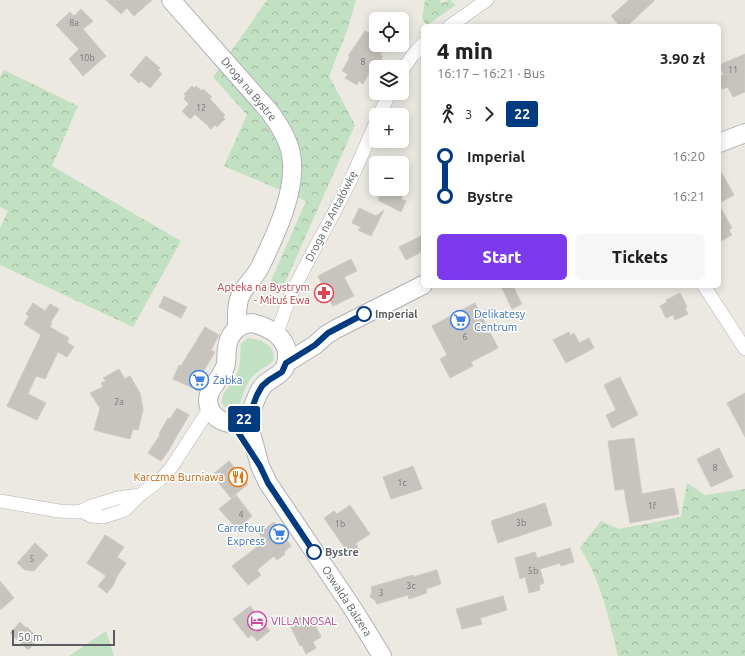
<!DOCTYPE html>
<html lang="en">
<head>
<meta charset="utf-8">
<style>
	:root { --surface:#fff; --page:#f6f6f6; --text:#222; --muted:#767676; --accent:#7c3aed }
	body { margin:0; font-family:Ubuntu,sans-serif; background:var(--page); color:var(--text); height:100vh; display:flex; flex-direction:column; font-size:15px; white-space:nowrap }
	* { box-sizing:border-box; margin:0 }
	p { font-size:13px; color:var(--muted) }
	.icon { flex:none; width:22px; height:22px; fill:none; stroke:currentColor; stroke-width:2; stroke-linecap:round; stroke-linejoin:round }
	.map { position:relative; flex:1; overflow:hidden }
	.details { position:absolute; left:421px; top:24px; width:300px; height:264px; display:flex; flex-direction:column; background:var(--surface); border-radius:6px; box-shadow:0 2px 10px #0003 }
	.details>* { flex:none }
	.badge { padding:0 8px; border-radius:3px; font-size:14px; line-height:26px }
	.fabs { position:absolute; left:369px; top:12px; display:grid; gap:8px }
	.fabs a { display:grid; place-items:center; width:40px; height:40px; border-radius:6px; background:var(--surface); box-shadow:0 2px 10px #0003; font-size:20px }
	.scale { position:absolute; left:12px; bottom:10px; width:103px; box-sizing:border-box; padding-left:4px; border:2px solid #5a5d61; border-top:0; font-size:11px; line-height:14px; white-space:nowrap; color:#5a5d61; -webkit-text-stroke:3px #fff; paint-order:stroke }
	.map>.badge { position:absolute; translate:-50% -50%; box-shadow:0 0 0 2px #fff }
	.legs { display:flex; align-items:center; gap:6px; height:44px; padding:0 16px; font-size:13px }
	.legs p { margin-inline-start:auto }
	.overview { display:flex; align-items:center; justify-content:space-between; height:68px; padding:0 16px }
	h1 { font-size:22px; font-weight:800; line-height:30px }
	.cta { display:flex; gap:8px; margin-top:auto; padding:8px 16px }
	.cta a { flex:1; height:46px; border-radius:6px; background:var(--accent); color:#fff; font-size:16px; font-weight:800; line-height:46px; text-align:center }
	.cta a+a { background:var(--page); color:var(--text) }
	ul { padding:0 16px; list-style:none }
	li { display:flex; align-items:center; gap:14px; height:40px; font-size:15px }
	li i { display:grid; place-items:center; width:6px; height:100%; margin:0 5px; background:currentColor }
	li i::after { content:''; width:10px; height:10px; margin:-5px; border:3px solid; border-radius:50%; background:var(--surface) }
	li p { margin-inline-start:auto }
	li:first-child i { background:linear-gradient(#0000 50%,currentColor 0) }
	li:last-child i { background:linear-gradient(currentColor 50%,#0000 0) }
	.map>svg:first-child { display:block }
	.green { fill:#c2e0c2 }
	.forest { fill:url(#forest-crowns) }
	.building { fill:#c7c4bf; stroke:#cfcac1 }
	.lines { fill:none; stroke-linecap:round; stroke-linejoin:round }
	.street-casing { stroke:#afb2b6; stroke-width:14 }
	.secondary-casing { stroke:#afb1b6; stroke-width:20 }
	.street { stroke:#fff; stroke-width:13 }
	.secondary { stroke:#fff; stroke-width:18 }
	.line-1-casing { stroke:#fff; stroke-width:9 }
	.line-1 { stroke:#003b80; stroke-width:6 }
	.stop-1-dot { fill:#fff; stroke:#003b80; stroke-width:2 }
	.labels { text-anchor:middle; stroke-width:3; stroke-linejoin:round; paint-order:stroke }
	.number-label { font-size:9px; fill:#757778 }
	.street-label { font-size:11px; fill:#5a5d61; stroke:#fff }
	.health-label { font-size:11px; fill:#be3a42; stroke:#fff; text-anchor:end }
	.stop-label { font-size:11px; font-weight:bold; fill:#5a5d61; stroke:#fff; text-anchor:start }
	.shop-label { font-size:11px; fill:#366cbe; stroke:#fff; text-anchor:start }
	.food-label { font-size:11px; fill:#c56008; stroke:#fff; text-anchor:end }
	.hotel-label { font-size:11px; fill:#b23c85; stroke:#fff; text-anchor:start }
</style>
</head>
<body>
<div class="map">
<svg width="745" height="656" viewBox="0 0 745 656">
	<defs>
		<pattern id="forest-crowns" width="20" height="18" patternUnits="userSpaceOnUse"><rect width="20" height="18" fill="#c2e0c2"/><path d="M2 6a3 3 0 1 1 6 0M12 15a3 3 0 1 1 6 0" fill="none" stroke="#a1b9a1"/></pattern>
	</defs>
	<rect width="100%" height="100%" fill="#ebe9e2"/>
	<path class="green" d="M248,338C260,339 274,344 274,359C271,365 264,367 259,371C247,379 243,392 240,405C237,409 233,411 228,410L222,404C220,393 232,385 236,376C241,366 240,354 241,344Z
		M106,631L114,656H69Z"/>
	<path class="forest" d="M267,0H356L348,28L329,76L355,125L281,292L267,290L306,201L224,166L247,115L213,77Z
		M425,0H440L441,3L450,0L456,5L427,25L422,19Z
		M4,70L78,106L52,166L181,241L133,327L0,265V228L8,211L0,207V77Z
		M687,483L705,495L745,489V656H618C609,619 601,580 580,548L601,521L619,529L681,517Z"/>
	<path class="building" d="M106,0H152L134,16L127,8L121,14Z
		M629,0H655L627,26H620L611,16Z
		M81,9L93,21L83,29L106,56L83,76L69,59L79,49L56,25L70,12L74,16Z
		M365,31L376,37V45H386L380,55L383,56L374,71L371,74L369,73L363,84L359,81L357,85L345,78L348,74L342,71L350,57L348,56Z
		M745,54V92L733,97L728,87L722,89L719,82V76L724,75L719,65Z
		M146,56L160,68L158,70L162,74L150,88L141,81L139,83L130,75Z
		M192,86L194,88L196,86L202,91L203,89L212,97L210,99L225,115L223,117L225,119L217,127L215,125L211,129L195,114L190,119L182,111L189,104L184,99L186,96L184,94Z
		M719,168L734,195L719,203Z
		M383,189H406L401,199L406,201L401,212L378,200Z
		M719,205L732,228L729,230L732,235L719,242Z
		M359,208L376,216L384,210L371,236L358,230L361,227L352,223Z
		M423,235V251L406,260L399,247Z
		M351,259L357,271L344,277L354,296L333,306L328,297L323,300L318,289L323,286L318,276Z
		M501,286H513L522,304L512,309Z
		M680,293L687,307L685,308L688,314L675,320L673,315L666,318L660,306L667,302L666,300Z
		M164,296L187,307L181,318L159,307Z
		M33,303L45,311L50,304L59,309L51,322L52,323L50,327L69,338L67,342L74,347L67,357L58,352L45,379L36,376L28,394L46,403L37,420L7,406L41,335L24,324L29,316L26,314Z
		M475,303L498,348L471,362L473,366L450,378L440,359L447,355L432,326Z
		M205,327L219,335L211,350L215,352L201,375L206,377L199,391L173,379L179,365L181,366Z
		M569,332L570,336L574,333L579,343L589,338L594,348L566,363L553,340Z
		M119,369L125,379L130,376L140,393L143,410L138,430L133,429L130,439L94,430L100,408L90,393L103,387L101,383L106,381L103,378Z
		M620,377L638,415L612,428L606,415L616,410L604,385Z
		M745,393V437L727,403Z
		M177,408L189,415L167,453L161,461L148,453L160,435L159,434L168,418L170,419Z
		M634,438L642,494L674,488L679,514L630,523L624,489L615,490L608,441Z
		M719,448L733,477L711,487L697,459Z
		M229,461L248,484L231,498L212,475Z
		M413,466L422,489L391,499L383,477Z
		M236,495L252,516L237,529L219,509Z
		M545,503L552,525L498,543L491,521Z
		M350,505L370,534L356,543L358,548L349,554L324,518L334,511L337,514Z
		M274,522L291,546L284,552L285,554L277,560L274,556L257,570L261,575L248,585L232,566L262,543L260,541L263,539L259,533Z
		M105,535L124,547L117,557L126,563L117,576L113,586L107,593L98,586L106,576L87,563Z
		M35,543L48,555L34,571L25,570L17,563Z
		M570,548L574,562L561,566L560,563L540,569L544,583L539,585L540,590L529,593L525,577L520,579L515,558L535,552L537,558Z
		M437,570L441,584L426,589L427,593L409,599L408,595L377,604L375,600L370,597L372,592L371,587L413,575V577Z
		M0,581L14,598L0,610Z
		M503,596L507,610L480,618L482,624L462,629L456,609Z
		M250,606L270,631L257,641L252,635L248,638L233,619Z
		M302,617L305,622L312,619L321,637L313,642L316,648L306,654L302,645L300,646L289,623Z
		M20,622L26,628L27,627L39,639L28,650L10,633Z"/>
	<g class="lines">
		<defs>
			<path id="street" d="M450,26L487,0
				M402,71L412,56L423,44
				M379,115L390,93
				M704,286L745,349
				M277,335C290,286 320,242 342,197C355,173 365,147 376,122
				M0,501L59,511L75,512L81,511L92,506L118,498L140,495
				M81,511L91,516L103,517L125,510L140,495L161,479L171,468L206,414L209,406"/>
			<path id="secondary" d="M171,0L269,111C278,123 288,138 291,154C298,189 275,236 260,267C255,277 248,283 242,292C236,303 237,316 237,328
				M719,143L745,133
				M252,323C269,327 289,338 287,358C287,362 286,367 283,370C278,377 268,379 262,387C252,400 252,431 225,422C219,420 214,416 211,411C201,393 219,383 225,367C227,362 226,355 227,349C228,335 237,324 252,323Z
				M286,363L315,345L326,335L336,329L423,285
				M247,418L260,466L268,483L353,609L382,656"/>
		</defs>
		<use href="#street" class="street-casing"/>
		<use href="#secondary" class="secondary-casing"/>
		<use href="#street" class="street"/>
		<use href="#secondary" class="secondary"/>
	</g>
	<g class="lines">
		<defs>
			<path id="line-1" d="M314,552L268,483L260,466L232,423L243,420L249,416L257,395L262,386L269,380L282,372L286,363L315,345L328,333L364,314"/>
		</defs>
		<use href="#line-1" class="line-1-casing"/>
		<use href="#line-1" class="line-1"/>
	</g>
	<defs>
		<symbol id="pharmacy-ring" viewBox="-11 -11 22 22"><circle r="9.5" fill="#fff" stroke="#e0444e" stroke-width="1.5"/><path d="M-2-6h4v4h4v4h-4v4h-4v-4h-4v-4h4Z" fill="#e0444e"/></symbol>
		<symbol id="supermarket-ring" viewBox="-11 -11 22 22"><circle r="9.5" fill="#fff" stroke="#3f7fe0" stroke-width="1.5"/><path d="M-6-5.5h2.5l.6 2H6L4.5 2H-2.5L-4.4-4H-6ZM-1.5 3.2a1.3 1.3 0 1 0 .1 0ZM3 3.2a1.3 1.3 0 1 0 .1 0Z" fill="#3f7fe0"/></symbol>
		<symbol id="restaurant-ring" viewBox="-11 -11 22 22"><circle r="9.5" fill="#fff" stroke="#e8710a" stroke-width="1.5"/><path d="M-5-6h1v4h1v-4h1v4h1v-4h1v5L-1.5 .5V6h-2V.5L-5-1ZM5-6V6H3V1.5H1.5Q1.5-4 5-6Z" fill="#e8710a"/></symbol>
		<symbol id="hotel-ring" viewBox="-11 -11 22 22"><circle r="9.5" fill="#fff" stroke="#d1479c" stroke-width="1.5"/><path d="M-6-4.5h1.5V1H6V5H4.5V3h-9V5H-6ZM-4 0a1.8 1.8 0 1 1 3.6 0ZM.5 0V-2.5h3Q6-2.5 6 0Z" fill="#d1479c"/></symbol>
	</defs>
	<g fill-rule="evenodd">
		<use href="#pharmacy-ring" x="313" y="282" width="22" height="22"/>
		<use href="#supermarket-ring" x="449" y="309" width="22" height="22"/>
		<use href="#supermarket-ring" x="188" y="369" width="22" height="22"/>
		<use href="#restaurant-ring" x="227" y="466" width="22" height="22"/>
		<use href="#supermarket-ring" x="268" y="523" width="22" height="22"/>
		<use href="#hotel-ring" x="246" y="610" width="22" height="22"/>
	</g>
	<g class="stop-1-dot">
		<circle cx="364" cy="314" r="7"/>
		<circle cx="314" cy="552" r="7"/>
	</g>
	<g class="labels">
		<g class="number-label">
			<text x="74" y="26">8a</text>
			<text x="87" y="61">10b</text>
			<text x="363" y="65">8</text>
			<text x="733" y="73">11</text>
			<text x="201" y="111">12</text>
			<text x="465" y="340">6</text>
			<text x="119" y="405">2a</text>
			<text x="715" y="471">8</text>
			<text x="402" y="486">1c</text>
			<text x="652" y="509">1f</text>
			<text x="241" y="518">4</text>
			<text x="521" y="526">3b</text>
			<text x="340" y="527">1b</text>
			<text x="32" y="562">5</text>
			<text x="533" y="574">5b</text>
			<text x="411" y="589">3c</text>
			<text x="381" y="596">3</text>
		</g>
		<g class="street-label">
			<text transform="translate(249 89) rotate(50)" y="4">Droga na Bystre</text>
			<text transform="translate(331 216) rotate(-63)" y="4">Droga na Antałówkę</text>
			<text transform="translate(347 601) rotate(57)" y="4">Oswalda Balzera</text>
		</g>
		<g class="health-label">
			<text x="310" y="291">Apteka na Bystrym<tspan x="310" dy="13">- Mituś Ewa</tspan></text>
		</g>
		<g class="stop-label">
			<text x="375" y="318">Imperial</text>
			<text x="325" y="556">Bystre</text>
		</g>
		<g class="shop-label">
			<text x="474" y="318">Delikatesy<tspan x="474" dy="13">Centrum</tspan></text>
			<text x="213" y="384">Żabka</text>
			<text x="265" y="532" text-anchor="end">Carrefour<tspan x="265" dy="13">Express</tspan></text>
		</g>
		<g class="food-label">
			<text x="224" y="481">Karczma Burniawa</text>
		</g>
		<g class="hotel-label">
			<text x="271" y="625">VILLA NOSAL</text>
		</g>
	</g>
</svg>
<div class="fabs">
<a><svg class="icon" aria-label="locate" viewBox="0 0 24 24"><circle cx="12" cy="12" r="6"/><path d="M12 2v4M12 18v4M2 12h4M18 12h4"/></svg></a>
<a><svg class="icon" aria-label="layers" viewBox="0 0 24 24"><path d="M12 4l9 5-9 5-9-5zM3 14l9 5 9-5"/></svg></a>
<a>+</a>
<a>−</a>
</div>
<div class="scale">50 m</div>
<b class="badge" style="left:244px;top:419px;background:#003b80;color:#fff">22</b>
<section class="details">
<div class="overview"><div><h1>4 min</h1><p>16:17 – 16:21 · Bus</p></div><b>3.90 zł</b></div>
<div class="legs"><svg class="icon" aria-label="walk" viewBox="0 0 24 24"><circle cx="13" cy="4" r="2"/><path d="M13 8l-2 6 4 7M11 14l-3 7M7 12l3-4h3l4 4"/></svg>3<svg class="icon" aria-label="forward" viewBox="0 0 24 24"><path d="M9 5l7 7-7 7"/></svg><b class="badge" style="background:#003b80;color:#fff">22</b></div>
<ul>
<li><i style="color:#003b80"></i><b>Imperial</b><p>16:20</p></li>
<li><i style="color:#003b80"></i><b>Bystre</b><p>16:21</p></li>
</ul>
<div class="cta"><a>Start</a><a>Tickets</a></div>
</section>
</div>
</body>
</html>
